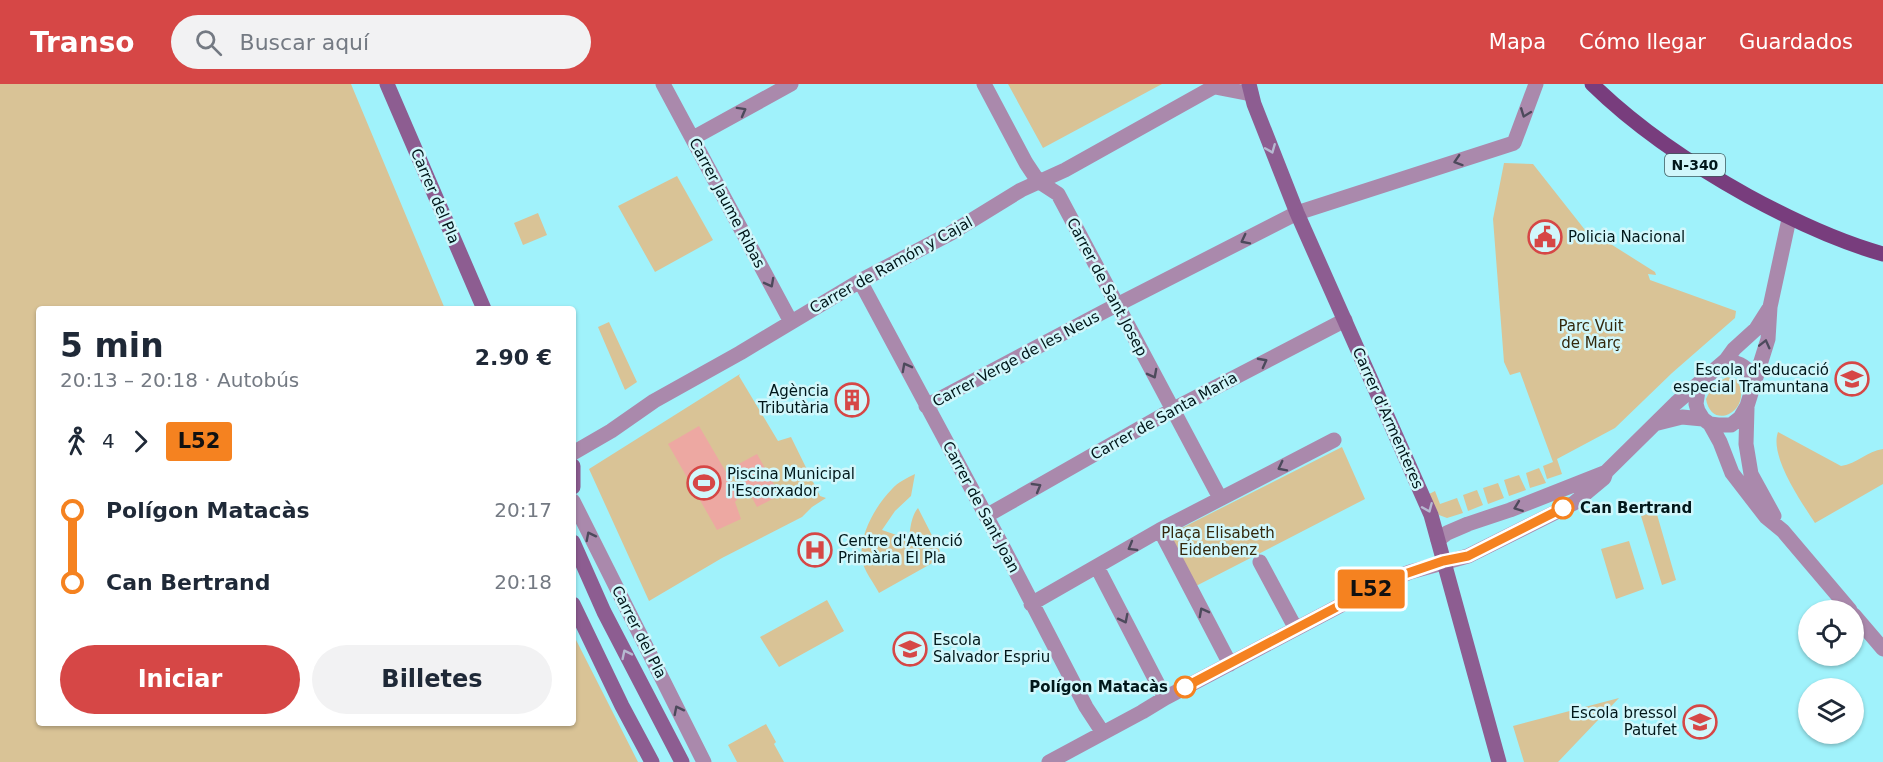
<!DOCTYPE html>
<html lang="es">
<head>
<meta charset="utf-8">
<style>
	:root { --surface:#fff; --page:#f2f2f3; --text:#1f2937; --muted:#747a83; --accent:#d64746 }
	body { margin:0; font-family:"DejaVu Sans",sans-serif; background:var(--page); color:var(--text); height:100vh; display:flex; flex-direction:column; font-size:22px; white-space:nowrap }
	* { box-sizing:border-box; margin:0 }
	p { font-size:20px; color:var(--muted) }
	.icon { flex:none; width:33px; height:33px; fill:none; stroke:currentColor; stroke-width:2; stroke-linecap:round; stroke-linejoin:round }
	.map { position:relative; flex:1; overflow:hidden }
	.side { position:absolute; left:36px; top:222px; width:540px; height:420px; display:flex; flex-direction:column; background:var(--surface); border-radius:6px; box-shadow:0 2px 4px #0004 }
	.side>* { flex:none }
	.badge { padding:0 12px; border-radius:4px; font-size:21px; line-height:39px }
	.tools { position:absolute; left:1798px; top:516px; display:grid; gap:12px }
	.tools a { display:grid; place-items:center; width:66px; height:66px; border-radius:50%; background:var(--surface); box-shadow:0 2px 4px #0004; font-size:30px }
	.map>.badge { position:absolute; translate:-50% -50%; box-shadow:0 0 0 3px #fff }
	.legs { display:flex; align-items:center; gap:9px; height:66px; padding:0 24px; font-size:20px }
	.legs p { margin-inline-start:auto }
	.head { display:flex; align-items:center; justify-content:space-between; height:102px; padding:0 24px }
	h1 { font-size:33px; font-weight:800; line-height:45px }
	.action { display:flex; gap:12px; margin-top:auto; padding:12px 24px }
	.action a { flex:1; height:69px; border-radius:36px; background:var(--accent); color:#fff; font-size:24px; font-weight:800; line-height:69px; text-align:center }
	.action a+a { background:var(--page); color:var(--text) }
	ul { padding:0 24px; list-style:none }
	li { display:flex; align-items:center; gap:21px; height:72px; font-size:22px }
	li i { display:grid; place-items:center; width:9px; height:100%; margin:0 8px; background:currentColor }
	li i::after { content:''; width:15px; height:15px; margin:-8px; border:4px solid; border-radius:50%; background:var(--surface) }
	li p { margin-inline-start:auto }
	li:first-child i { background:linear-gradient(#0000 50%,currentColor 0) }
	li:last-child i { background:linear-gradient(currentColor 50%,#0000 0) }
	header { display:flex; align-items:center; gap:36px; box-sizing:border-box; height:84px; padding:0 30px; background:var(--accent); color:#fff }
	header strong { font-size:28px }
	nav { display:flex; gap:33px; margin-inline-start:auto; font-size:21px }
	.search { width:420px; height:54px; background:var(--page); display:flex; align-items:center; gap:15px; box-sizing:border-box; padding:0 21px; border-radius:33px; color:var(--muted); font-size:22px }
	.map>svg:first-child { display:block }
	.green { fill:#d9c396 }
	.water { fill:#eda8a2 }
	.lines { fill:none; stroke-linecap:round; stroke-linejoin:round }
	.street { stroke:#aa89ac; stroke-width:15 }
	.secondary { stroke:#8d5d91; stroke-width:15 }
	.primary { stroke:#783d7d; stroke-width:15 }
	.oneway { stroke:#4d4a5c }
	.oneway2 { stroke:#b6b9d1 }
	.line-1-casing { stroke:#fff; stroke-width:14 }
	.line-1 { stroke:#f58220; stroke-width:9 }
	.stop-1-dot { fill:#fff; stroke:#f58220; stroke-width:3 }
	.labels { text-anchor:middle; stroke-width:5; stroke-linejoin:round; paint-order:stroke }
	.shield { fill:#d1f7fb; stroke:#3f5a5e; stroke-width:1.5 }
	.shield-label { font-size:14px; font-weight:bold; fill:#01171a }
	.street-label { font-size:15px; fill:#01171a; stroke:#d1f7fb }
	.poi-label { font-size:15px; fill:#01171a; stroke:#d1f7fb; text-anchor:start }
	.park-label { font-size:15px; fill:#34280d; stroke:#d1f7fb }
	.stop-label { font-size:15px; font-weight:bold; fill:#01171a; stroke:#d1f7fb; text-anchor:start }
</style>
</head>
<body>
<header>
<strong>Transo</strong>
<div class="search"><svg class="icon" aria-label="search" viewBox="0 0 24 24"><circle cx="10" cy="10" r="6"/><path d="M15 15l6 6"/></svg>Buscar aquí</div>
<nav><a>Mapa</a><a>Cómo llegar</a><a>Guardados</a></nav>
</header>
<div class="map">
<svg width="1883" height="678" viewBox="0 0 1883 678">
	<rect width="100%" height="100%" fill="#a0f2fb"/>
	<path class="green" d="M0,0H351L445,225H39V639H573V550L638,678H0Z
		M1008,0H1162L1043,64Z
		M1504,79L1533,80L1589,151L1598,152L1655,188L1656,191L1648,190L1650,196L1736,227L1735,234L1672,289L1615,344L1557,375L1562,390L1547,395L1543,382L1553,378L1520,288L1510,291L1504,278L1493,135Z
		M677,92L713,156L655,188L618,122Z
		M538,129L547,151L523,161L514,139Z
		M609,238L637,298L625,306L598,243Z
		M740,290L739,292L778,357L791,353L820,412L826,414L812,423L802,433L722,474L649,517L589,385Z
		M1727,293L1736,295C1756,324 1712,350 1706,315C1710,305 1717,298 1727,293Z
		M1778,348L1841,382C1857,380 1867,367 1883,365V400L1815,439C1802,419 1769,372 1778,348Z
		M1342,363L1365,415L1196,502L1170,450Z
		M1539,384L1546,399L1530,404L1526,389Z
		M915,390L911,412L895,427L882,446L905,454L906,469C911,455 908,436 918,424L943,473L879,509C874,499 864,487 862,476C858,452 876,421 892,405C898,398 907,394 915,390Z
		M1519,391L1526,406L1509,412L1504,396Z
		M1498,399L1504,414L1488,420L1483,404Z
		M1477,406L1483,421L1468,427L1463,411Z
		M1435,407L1440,420L1457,414L1463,429L1447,434L1439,431L1429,410Z
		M1656,427L1676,496L1662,501L1641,432Z
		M1629,457L1644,505L1616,515L1601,465Z
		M827,516L844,547L779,583L760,553Z
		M1619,614L1558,678H1524L1513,642Z
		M766,640L776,658L774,660L784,678H737L728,661Z"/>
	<path class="water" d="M699,342L740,412L735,418L741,435L717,446L668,360Z
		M757,370L780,411L757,423L735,382Z"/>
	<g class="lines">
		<path class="street" d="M663,0L791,238
			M984,0L1026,79L1038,97L1058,110L1220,414
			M1215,3L1251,10
			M693,54L791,0
			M860,197L1004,465L1086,623L1103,649
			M1726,276C1740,279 1748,283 1755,296
			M1699,300L1696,320L1698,327L1703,335L1710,340L1718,341H1731L1740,334L1747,322L1768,255L1770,223L1789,135
			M926,322L1105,227L1297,129L1514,59L1536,0
			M1747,324L1746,360L1751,390L1774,432
			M1658,339L1682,333L1703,335
			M1710,340L1720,358L1732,389L1766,433L1783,447L1850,526
			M573,369L611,347L654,317L740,269L860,197L951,149L1021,106L1065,86L1219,0
			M573,417L704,678
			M986,432L1172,326L1345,236
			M1160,446L1230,580
			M1438,456L1447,449L1468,440L1510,426L1604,389
			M1260,478L1296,545
			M1097,483L1165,614
			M1031,520L1160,446L1334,356
			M1854,531L1883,565
			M1049,678L1142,628L1165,614L1379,501L1410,488L1468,472L1574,419L1604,394L1606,388L1676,319L1726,276L1734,265L1756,245L1770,223"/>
		<path class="secondary" d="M387,0L484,225
			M1249,0L1254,20L1297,129L1431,431L1499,678
			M573,382V403
			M573,458L604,528L682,678
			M573,520L622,622L652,678"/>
		<path class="primary" d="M1592,0C1639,46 1692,81 1748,112C1792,136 1836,157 1883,170"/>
	</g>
	<defs><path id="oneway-chevron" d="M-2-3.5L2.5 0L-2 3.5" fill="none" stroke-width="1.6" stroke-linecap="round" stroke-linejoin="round" transform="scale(1.5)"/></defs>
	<g class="oneway">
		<use href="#oneway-chevron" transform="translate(742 27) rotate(-29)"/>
		<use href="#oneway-chevron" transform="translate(1525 29) rotate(111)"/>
		<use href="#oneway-chevron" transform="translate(1458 77) rotate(162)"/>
		<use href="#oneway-chevron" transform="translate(1245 156) rotate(153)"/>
		<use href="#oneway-chevron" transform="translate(770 199) rotate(62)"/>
		<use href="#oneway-chevron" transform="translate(1765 260) rotate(-76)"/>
		<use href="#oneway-chevron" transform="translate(1263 278) rotate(-28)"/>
		<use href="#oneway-chevron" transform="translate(906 283) rotate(-118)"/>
		<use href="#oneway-chevron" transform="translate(1153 290) rotate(62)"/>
		<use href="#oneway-chevron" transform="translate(1282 383) rotate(153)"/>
		<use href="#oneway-chevron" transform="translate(1037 403) rotate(-30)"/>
		<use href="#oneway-chevron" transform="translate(1518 423) rotate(159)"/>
		<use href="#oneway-chevron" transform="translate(590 452) rotate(-117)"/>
		<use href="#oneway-chevron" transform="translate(1132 463) rotate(150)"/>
		<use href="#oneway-chevron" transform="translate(1203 528) rotate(-118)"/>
		<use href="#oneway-chevron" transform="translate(1124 535) rotate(63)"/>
		<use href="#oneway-chevron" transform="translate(678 626) rotate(-117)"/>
	</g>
	<g class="oneway2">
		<use href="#oneway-chevron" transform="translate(1271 65) rotate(68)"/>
		<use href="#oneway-chevron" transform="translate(1428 424) rotate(67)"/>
		<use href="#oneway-chevron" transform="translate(626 570) rotate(-116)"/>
	</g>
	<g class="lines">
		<defs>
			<path id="line-1" d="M1185,603L1390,495L1443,477L1468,472L1563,424"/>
		</defs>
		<use href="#line-1" class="line-1-casing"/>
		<use href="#line-1" class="line-1"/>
	</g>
	<defs>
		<symbol id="civic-ring" viewBox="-11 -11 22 22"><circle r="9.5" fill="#d1f7fb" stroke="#d64746" stroke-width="1.5"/><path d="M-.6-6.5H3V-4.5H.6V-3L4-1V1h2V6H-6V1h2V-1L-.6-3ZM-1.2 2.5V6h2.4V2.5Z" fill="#d64746"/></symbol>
		<symbol id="school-ring" viewBox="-11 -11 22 22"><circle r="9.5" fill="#d1f7fb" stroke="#d64746" stroke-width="1.5"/><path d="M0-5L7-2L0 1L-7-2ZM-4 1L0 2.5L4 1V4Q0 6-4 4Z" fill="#d64746"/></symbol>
		<symbol id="building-ring" viewBox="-11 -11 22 22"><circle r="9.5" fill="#d1f7fb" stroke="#d64746" stroke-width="1.5"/><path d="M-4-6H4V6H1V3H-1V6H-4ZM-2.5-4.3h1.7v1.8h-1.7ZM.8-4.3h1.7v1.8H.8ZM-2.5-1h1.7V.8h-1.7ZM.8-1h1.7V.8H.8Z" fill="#d64746"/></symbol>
		<symbol id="stadium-ring" viewBox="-11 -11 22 22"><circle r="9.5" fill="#d1f7fb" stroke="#d64746" stroke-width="1.5"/><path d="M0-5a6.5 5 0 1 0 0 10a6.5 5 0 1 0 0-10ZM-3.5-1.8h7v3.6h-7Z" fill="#d64746"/></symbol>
		<symbol id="hospital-ring" viewBox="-11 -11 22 22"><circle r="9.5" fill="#d1f7fb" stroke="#d64746" stroke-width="1.5"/><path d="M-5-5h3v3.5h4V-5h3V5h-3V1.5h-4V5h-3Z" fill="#d64746"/></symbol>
	</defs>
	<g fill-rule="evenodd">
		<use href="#civic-ring" x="1526" y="134" width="38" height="38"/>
		<use href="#school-ring" x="1833" y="276" width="38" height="38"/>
		<use href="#building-ring" x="833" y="297" width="38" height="38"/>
		<use href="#stadium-ring" x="685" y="380" width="38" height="38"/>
		<use href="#hospital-ring" x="796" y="447" width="38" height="38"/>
		<use href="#school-ring" x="891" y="546" width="38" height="38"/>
		<use href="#school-ring" x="1681" y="619" width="38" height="38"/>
	</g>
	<g class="stop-1-dot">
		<circle cx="1563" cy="424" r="10"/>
		<circle cx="1185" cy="603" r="10"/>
	</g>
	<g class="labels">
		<rect class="shield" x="1665" y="70" width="60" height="22" rx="4.5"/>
		<g class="shield-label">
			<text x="1695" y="86">N-340</text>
		</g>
		<g class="street-label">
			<text transform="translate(435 112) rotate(67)" y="5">Carrer del Pla</text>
			<text transform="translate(727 119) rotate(62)" y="5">Carrer Jaume Ribas</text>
			<text transform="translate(891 181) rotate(-29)" y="5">Carrer de Ramón y Cajal</text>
			<text transform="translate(1107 203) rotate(62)" y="5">Carrer de Sant Josep</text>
			<text transform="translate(1016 275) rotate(-28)" y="5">Carrer Verge de les Neus</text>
			<text transform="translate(1164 332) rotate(-29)" y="5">Carrer de Santa Maria</text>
			<text transform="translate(1388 334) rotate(66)" y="5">Carrer d'Armenteres</text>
			<text transform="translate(981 423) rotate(62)" y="5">Carrer de Sant Joan</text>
			<text transform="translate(639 548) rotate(63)" y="5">Carrer del Pla</text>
		</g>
		<g class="poi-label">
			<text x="1568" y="158">Policia Nacional</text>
			<text x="1829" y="291" text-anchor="end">Escola d'educació<tspan x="1829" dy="17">especial Tramuntana</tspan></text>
			<text x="829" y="312" text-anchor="end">Agència<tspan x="829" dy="17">Tributària</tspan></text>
			<text x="727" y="395">Piscina Municipal<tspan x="727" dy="17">l'Escorxador</tspan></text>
			<text x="838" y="462">Centre d'Atenció<tspan x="838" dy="17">Primària El Pla</tspan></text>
			<text x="933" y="561">Escola<tspan x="933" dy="17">Salvador Espriu</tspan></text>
			<text x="1677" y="634" text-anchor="end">Escola bressol<tspan x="1677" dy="17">Patufet</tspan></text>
		</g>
		<g class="park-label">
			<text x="1591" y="247">Parc Vuit<tspan x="1591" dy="17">de Març</tspan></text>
			<text x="1218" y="454">Plaça Elisabeth<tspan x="1218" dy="17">Eidenbenz</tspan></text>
		</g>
		<g class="stop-label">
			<text x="1580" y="429">Can Bertrand</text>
			<text x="1168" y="608" text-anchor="end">Polígon Matacàs</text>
		</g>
	</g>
</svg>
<div class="tools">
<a><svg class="icon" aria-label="locate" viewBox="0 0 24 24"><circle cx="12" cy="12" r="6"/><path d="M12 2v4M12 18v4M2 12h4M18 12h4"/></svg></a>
<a><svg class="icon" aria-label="layers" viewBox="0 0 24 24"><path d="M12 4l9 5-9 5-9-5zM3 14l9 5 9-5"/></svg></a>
</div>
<b class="badge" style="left:1371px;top:505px;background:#f58220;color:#111">L52</b>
<section class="side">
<div class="head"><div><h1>5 min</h1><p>20:13 – 20:18 · Autobús</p></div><b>2.90 €</b></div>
<div class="legs"><svg class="icon" aria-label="walk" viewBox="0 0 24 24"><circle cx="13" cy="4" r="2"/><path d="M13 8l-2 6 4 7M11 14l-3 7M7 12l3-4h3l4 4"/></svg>4<svg class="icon" aria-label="forward" viewBox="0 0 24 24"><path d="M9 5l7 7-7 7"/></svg><b class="badge" style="background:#f58220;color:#111">L52</b></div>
<ul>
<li><i style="color:#f58220"></i><b>Polígon Matacàs</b><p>20:17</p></li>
<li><i style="color:#f58220"></i><b>Can Bertrand</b><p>20:18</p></li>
</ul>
<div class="action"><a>Iniciar</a><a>Billetes</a></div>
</section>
</div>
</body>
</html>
